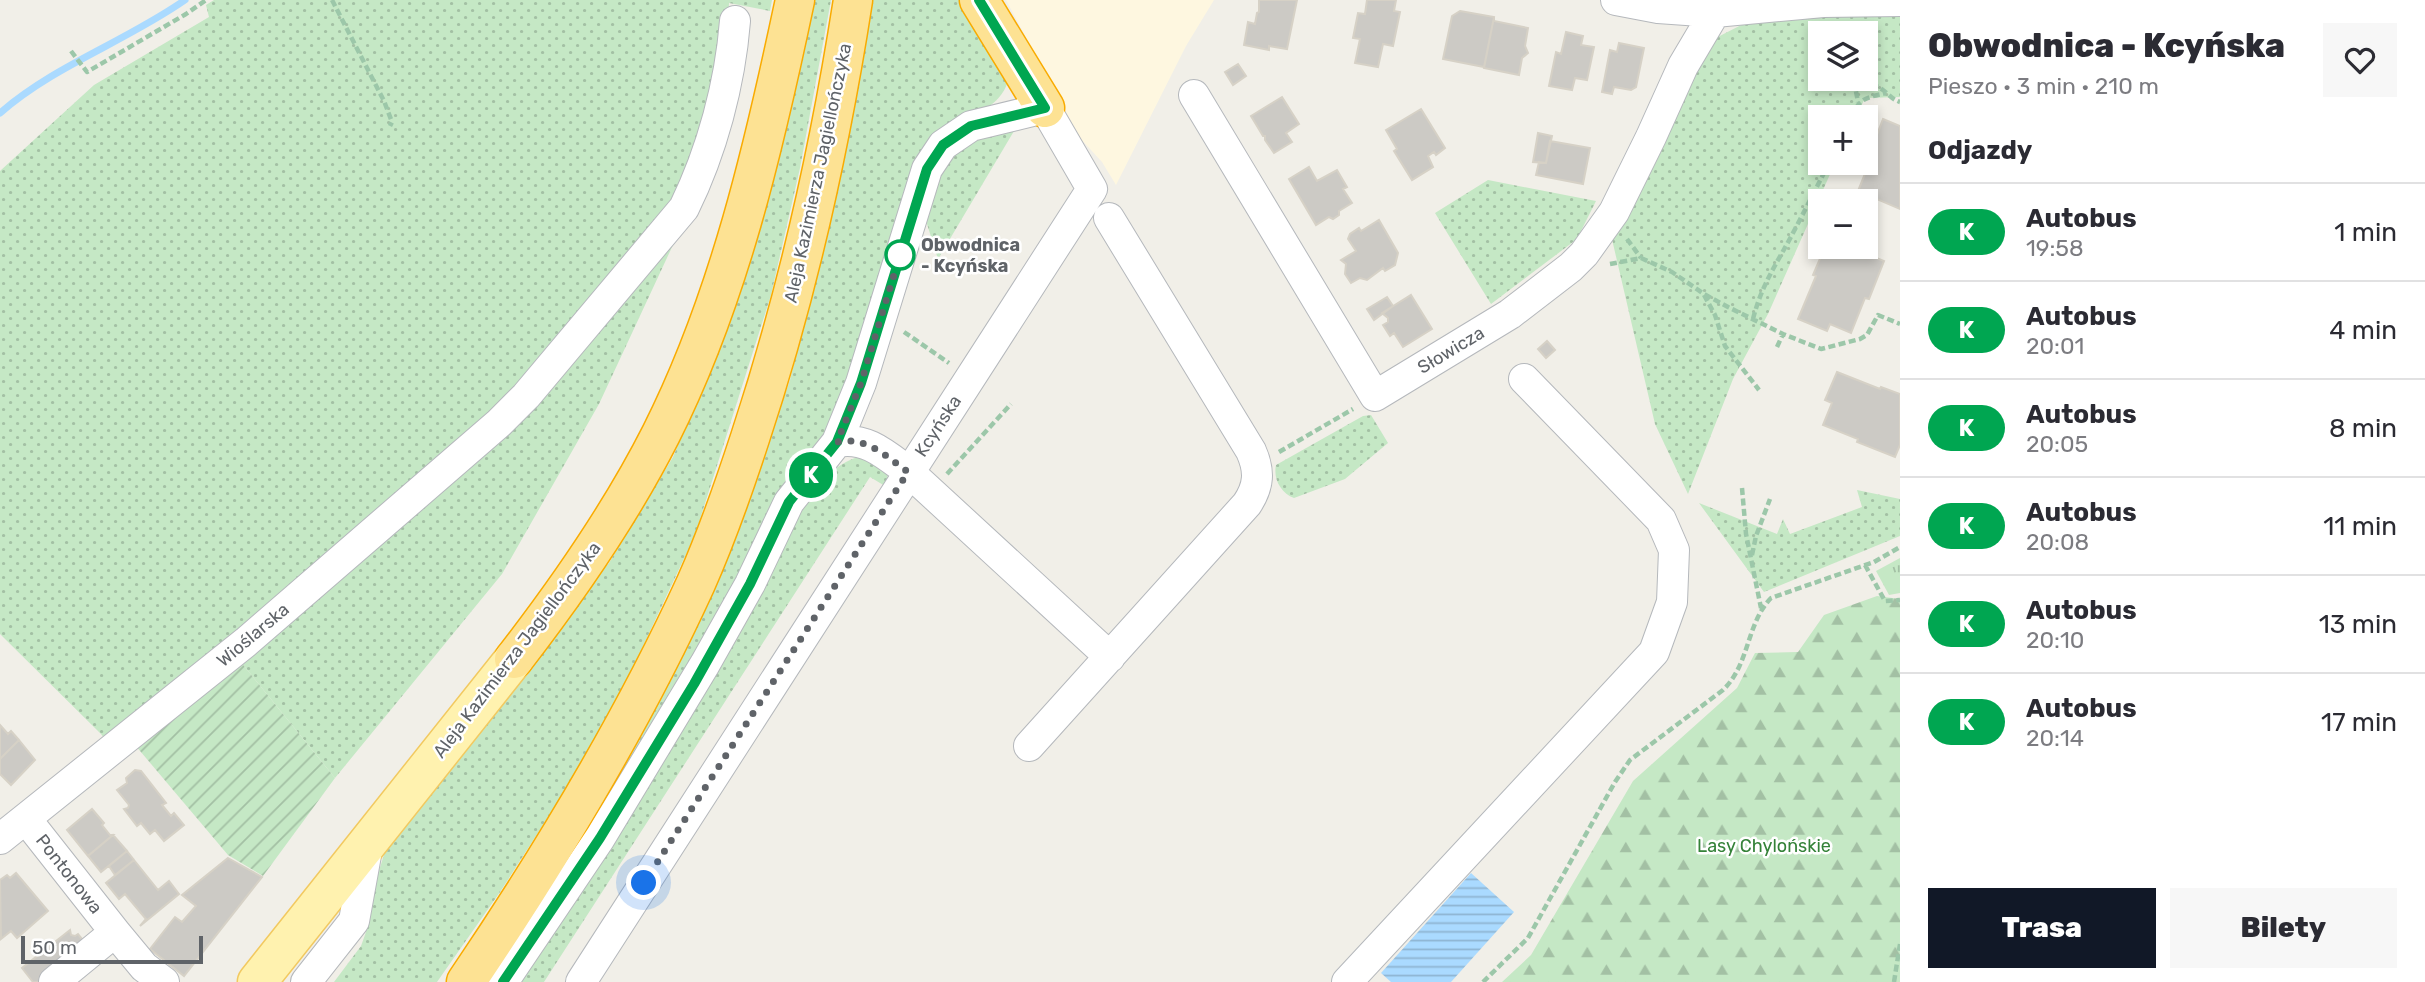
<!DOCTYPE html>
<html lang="pl">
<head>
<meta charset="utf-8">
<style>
	:root { --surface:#fff; --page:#f7f7f7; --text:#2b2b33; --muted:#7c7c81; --line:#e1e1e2; --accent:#111827 }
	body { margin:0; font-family:Rubik,sans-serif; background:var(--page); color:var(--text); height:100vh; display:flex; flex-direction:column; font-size:26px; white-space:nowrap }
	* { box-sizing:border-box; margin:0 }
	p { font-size:23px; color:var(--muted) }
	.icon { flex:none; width:38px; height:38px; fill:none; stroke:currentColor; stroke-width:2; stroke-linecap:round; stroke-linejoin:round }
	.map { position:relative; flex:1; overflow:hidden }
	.sheet { display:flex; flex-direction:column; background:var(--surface); width:525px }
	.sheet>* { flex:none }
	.badge { padding:0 14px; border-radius:23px; font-size:24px; line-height:46px }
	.controls { position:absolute; left:1808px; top:21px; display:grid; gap:14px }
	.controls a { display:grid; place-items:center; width:70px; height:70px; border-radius:0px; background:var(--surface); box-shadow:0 4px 10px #0003; font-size:35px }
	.scale { position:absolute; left:21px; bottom:18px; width:182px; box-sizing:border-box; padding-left:7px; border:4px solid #5f6368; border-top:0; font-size:19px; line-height:24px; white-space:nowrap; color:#5f6368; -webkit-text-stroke:5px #fff; paint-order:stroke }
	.you { position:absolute; width:35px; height:35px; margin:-18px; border:5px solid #fff; border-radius:50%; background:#1a73e8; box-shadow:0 0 0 10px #1a73e833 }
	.map>.badge { position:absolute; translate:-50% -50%; box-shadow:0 0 0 4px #fff }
	h2 { padding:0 28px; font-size:26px; line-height:63px }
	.round { display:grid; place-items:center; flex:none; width:74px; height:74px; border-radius:0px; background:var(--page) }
	.overview { display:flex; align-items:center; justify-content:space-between; height:119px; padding:0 28px }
	h1 { font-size:33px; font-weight:800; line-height:52px }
	.primary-button { display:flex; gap:14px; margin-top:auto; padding:14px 28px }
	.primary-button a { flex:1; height:80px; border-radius:0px; background:var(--accent); color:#fff; font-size:28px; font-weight:800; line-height:80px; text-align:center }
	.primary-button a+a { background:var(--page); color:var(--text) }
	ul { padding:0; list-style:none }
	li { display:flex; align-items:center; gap:21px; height:98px; padding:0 28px; border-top:2px solid var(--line) }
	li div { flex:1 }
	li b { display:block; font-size:26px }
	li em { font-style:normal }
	li .badge { min-width:77px; font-weight:700; text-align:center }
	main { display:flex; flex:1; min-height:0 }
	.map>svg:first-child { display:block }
	.commercial { fill:#fef7e0 }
	.grass { fill:url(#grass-dots); fill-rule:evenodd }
	.forest { fill:url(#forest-firs) }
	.park { fill:url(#park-tufts) }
	.garden { fill:url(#garden-furrows) }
	.water { fill:url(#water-rules) }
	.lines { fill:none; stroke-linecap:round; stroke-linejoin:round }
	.stream { stroke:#aadaff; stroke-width:7 }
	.building { fill:#cccac5; stroke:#d6d1c6; stroke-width:2 }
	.minor-casing { stroke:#b5b8bc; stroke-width:32 }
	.major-casing { stroke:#f2c960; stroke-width:41 }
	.highway-casing { stroke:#f9ab00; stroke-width:41 }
	.path { stroke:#9cc7a9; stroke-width:4.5; stroke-dasharray:7 3.5; stroke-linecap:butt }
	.minor { stroke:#fff; stroke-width:30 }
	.major { stroke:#fff2af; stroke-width:38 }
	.highway { stroke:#fde293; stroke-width:38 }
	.line-casing { stroke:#fff; stroke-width:16 }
	.line { stroke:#00a651; stroke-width:10 }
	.walk { stroke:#5f6368; stroke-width:7; stroke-dasharray:0 12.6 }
	.stop-dot { fill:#fff; stroke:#00a651; stroke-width:3.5 }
	.labels { text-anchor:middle; stroke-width:5; stroke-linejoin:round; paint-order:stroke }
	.street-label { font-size:18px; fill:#5f6368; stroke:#fff }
	.stop-label { font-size:18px; font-weight:bold; fill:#5f6368; stroke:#fff; text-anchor:start }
	.park-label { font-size:18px; fill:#348238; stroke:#fff }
</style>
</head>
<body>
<main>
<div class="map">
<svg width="1900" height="982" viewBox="0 0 1900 982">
	<defs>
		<pattern id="grass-dots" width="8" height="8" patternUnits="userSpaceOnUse" patternTransform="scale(1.75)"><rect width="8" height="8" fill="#c5e8c5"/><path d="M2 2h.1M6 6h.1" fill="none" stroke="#a3c0a4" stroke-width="1.8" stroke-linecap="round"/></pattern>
		<pattern id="forest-firs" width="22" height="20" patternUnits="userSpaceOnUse" patternTransform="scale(1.75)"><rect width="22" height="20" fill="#c5e8c5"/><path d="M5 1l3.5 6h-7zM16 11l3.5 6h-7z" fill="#a3c0a4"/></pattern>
		<pattern id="park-tufts" width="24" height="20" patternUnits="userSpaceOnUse" patternTransform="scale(1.75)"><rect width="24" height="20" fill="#c5e8c5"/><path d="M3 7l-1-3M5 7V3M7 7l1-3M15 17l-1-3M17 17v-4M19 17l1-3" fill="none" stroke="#a3c0a4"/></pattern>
		<pattern id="garden-furrows" width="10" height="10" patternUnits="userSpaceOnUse" patternTransform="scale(1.75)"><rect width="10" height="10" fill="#c5e8c5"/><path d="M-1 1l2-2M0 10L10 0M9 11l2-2" fill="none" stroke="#a3c0a4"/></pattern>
		<pattern id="water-rules" width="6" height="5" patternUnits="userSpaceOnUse" patternTransform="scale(1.75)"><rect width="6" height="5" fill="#aadaff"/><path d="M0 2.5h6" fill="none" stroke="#8eb4d2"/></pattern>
	</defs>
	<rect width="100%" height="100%" fill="#f1efe8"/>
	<path class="commercial" d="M1006,0H1214L1186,46L1116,185L1102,162L1079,137Z"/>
	<path class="grass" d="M214,0H772L770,11L729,3L727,62L679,232L599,404L502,574L335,778L240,661L120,758L101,734L0,634V171L94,85L209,17L206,5Z
		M815,0H831L800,168L771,295L695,535L624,687L566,789L500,892L437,982H334L361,946L366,932L377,877L388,842L539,642L609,563L673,457L740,295L788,120Z
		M871,0H964L1008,81C1000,109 970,115 945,127L843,404L611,799L548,885L760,466L790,380L824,244Z
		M1900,9V97L1865,98L1856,117H1820V163H1835L1768,314L1733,379L1688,494L1655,424L1611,235L1708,42L1749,21ZM1820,33H1866V79H1820Z
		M1014,131L938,259L922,208L939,163L971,138Z
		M1488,180L1596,201L1577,239L1491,304L1435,213Z
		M1371,415L1388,443L1345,479L1294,498C1281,493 1273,479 1276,465L1363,416Z
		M855,458H869L885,467L888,479L885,486L870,477L544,982H517L800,504C817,486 831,467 855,458Z
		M1857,490L1900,499V536L1764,592L1699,503L1777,534L1783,519L1790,534L1862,507Z"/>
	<path class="forest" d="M1877,596L1900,599V982H1502L1531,955L1633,781L1737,688L1755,653L1798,652L1824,615Z"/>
	<path class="park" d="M1900,558V593L1889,595L1876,571Z"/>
	<path class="garden" d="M240,661L335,778L263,876L228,855L135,745Z"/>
	<path class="water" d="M1471,873L1514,912L1451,982H1391L1381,973Z"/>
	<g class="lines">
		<path class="stream" d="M0,113C55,65 125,42 185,0"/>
	</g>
	<path class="building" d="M1259,0H1297L1287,49L1269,46V50L1244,45L1248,22L1255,24L1257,13L1259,12Z
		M1367,0H1396L1394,11L1400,12L1393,46L1383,44L1378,67L1355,63L1360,39L1353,38L1358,13L1365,14Z
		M1460,11L1494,17L1484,67L1443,59L1452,16Z
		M1494,17V21L1528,28L1525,46L1528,53L1522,58L1519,75L1484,68Z
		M1566,32L1583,36L1581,45L1594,47L1587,80L1575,78L1572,90L1549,86L1556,52L1561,54Z
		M1619,43L1644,48L1636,87L1631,90L1614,87L1612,94L1602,92L1610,50L1617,52Z
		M1238,64L1246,76L1233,85L1225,72Z
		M1282,97L1299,124L1286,133L1292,142L1274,153L1265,140V136H1263L1251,116Z
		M1421,109L1445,148L1436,155L1434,152L1428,156L1433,167L1412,180L1394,151L1397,149L1386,130Z
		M1883,119L1900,126V209L1858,191L1873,154L1870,153Z
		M1538,133L1552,136L1546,163L1533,162Z
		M1550,141L1590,148L1583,184L1536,175L1539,162L1546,163Z
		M1309,167L1317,181L1337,170L1347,187L1343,189L1352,203L1339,211V215L1333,219L1329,217L1316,225L1289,179Z
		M1379,220L1398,253L1395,265L1385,271L1383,268L1367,280L1360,278L1351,283L1345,274L1346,264L1341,260L1356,251L1348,239L1350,234L1359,228L1361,231Z
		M1825,247H1850L1884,261L1869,299L1865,298L1851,333L1830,324L1827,331L1798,319L1816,276L1813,275Z
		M1411,295L1432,329L1403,347L1394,333L1390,336L1383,325L1388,322V318L1382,313Z
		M1387,297L1393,306L1374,320L1367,309Z
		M1547,341L1555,350L1546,358L1538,349Z
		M1837,372L1880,389L1881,387L1900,394V445L1895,457L1857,442L1858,439L1823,425L1832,403L1825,400Z
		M0,725L8,734L11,731L19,740L0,759Z
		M19,740L35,760L11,785L0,774V759Z
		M135,770L141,771L166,803L162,805L171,816L174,813L184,825L164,841L155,830L150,834L141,823L137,826L124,809L128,808L129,805L117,790L127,783L126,778Z
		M92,809L104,823L102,825L110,835H113L88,856L67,830Z
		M113,835L127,851L101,872L88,856Z
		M127,851L134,860L115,875L109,866Z
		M228,858L262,877L184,976L150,949L175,917L182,922L196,906L182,895Z
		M134,860L158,890L169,881L179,894L140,926L146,919L125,894L119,899L106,883Z
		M16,873L48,911L17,938L11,931L1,939L0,880L7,875L10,878Z
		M70,930L71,935L75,936L78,934L87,945L41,982H33L22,968Z"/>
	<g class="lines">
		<defs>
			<path id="minor" d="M1616,0L1658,8L1715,12L1823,2L1900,1
				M1194,95L1375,396L1510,314L1571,267L1584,254L1614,212L1651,137L1683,66L1715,12
				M837,442C866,436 886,455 909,472L1110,657
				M1029,746L1247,504C1259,486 1260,471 1251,451L1109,218
				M26,819L115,932L54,982
				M0,839L246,642L499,423L526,396L684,208C712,151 730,84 735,21
				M115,932L144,967L164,982
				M306,982L354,921L368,844
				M503,982L600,838L705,664L750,584L789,502L837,442L861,383L927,169L943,145L971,126L1045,108L1092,189L581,982
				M1347,982L1654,652L1672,602L1674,550L1661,520L1524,379"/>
			<path id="major" d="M257,982L514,659"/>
			<path id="highway" d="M979,0L1045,108
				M514,659C569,588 620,515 661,434C729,299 764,147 795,0
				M466,982C552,855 632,723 696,583C717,536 734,487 750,438C797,296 830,148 853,0"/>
		</defs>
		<use href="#minor" class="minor-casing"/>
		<use href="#major" class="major-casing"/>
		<use href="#highway" class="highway-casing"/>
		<path class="path" d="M332,0L384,101L392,122L390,126
			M71,51L87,72L186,14L206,0
			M1851,79C1860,83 1871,83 1880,88C1888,93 1891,99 1900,102
			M1854,81L1858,102
			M1851,117C1860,98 1865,98 1886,93
			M1627,239L1641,258
			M1610,264L1641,258L1672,272L1704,294L1728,307L1783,334L1821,349L1860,339L1867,335L1878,315L1900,324
			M1704,295L1715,315L1725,346L1759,390
			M1753,319C1762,283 1778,262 1794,231C1806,208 1818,185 1829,163
			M904,332L949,363
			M1777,347L1783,334
			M1279,452L1353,409
			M947,474L1011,404
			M1742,488L1746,534L1761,608
			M1752,555L1756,536L1770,499
			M1865,565L1885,601L1900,600
			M1483,982L1528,938L1615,782L1630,760L1723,690C1750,664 1746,624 1771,598L1874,562L1900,547
			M1894,982L1900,944"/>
		<use href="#minor" class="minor"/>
		<use href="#major" class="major"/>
		<use href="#highway" class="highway"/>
	</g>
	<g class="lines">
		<defs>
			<path id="line" d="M503,982L600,838L694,684L750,584L789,502L837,442L861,383L927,169L943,145L971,126L1045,108L979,0"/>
		</defs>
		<use href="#line" class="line-casing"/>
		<use href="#line" class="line"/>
		<path class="walk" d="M644,883L908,472C886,456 866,436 837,442L861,383L900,255"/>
	</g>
	<circle class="stop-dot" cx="900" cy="255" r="14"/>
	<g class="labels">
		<g class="street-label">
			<text transform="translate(818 173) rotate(-78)" y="6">Aleja Kazimierza Jagiellończyka</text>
			<text transform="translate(1451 350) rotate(-31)" y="6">Słowicza</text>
			<text transform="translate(938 426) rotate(-57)" y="6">Kcyńska</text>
			<text transform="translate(253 635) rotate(-40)" y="6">Wioślarska</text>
			<text transform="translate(517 650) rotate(-53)" y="6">Aleja Kazimierza Jagiellończyka</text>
			<text transform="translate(69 874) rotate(52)" y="6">Pontonowa</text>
		</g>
		<g class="stop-label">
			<text x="921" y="251">Obwodnica<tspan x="921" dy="21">- Kcyńska</tspan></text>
		</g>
		<g class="park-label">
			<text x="1764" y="852">Lasy Chylońskie</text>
		</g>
	</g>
</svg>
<div class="controls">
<a><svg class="icon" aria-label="layers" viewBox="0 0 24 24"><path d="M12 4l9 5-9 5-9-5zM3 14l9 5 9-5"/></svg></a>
<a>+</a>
<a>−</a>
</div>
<div class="scale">50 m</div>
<div class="you" style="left:644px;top:883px"></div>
<b class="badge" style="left:811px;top:475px;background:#00a651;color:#fff">K</b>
</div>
<section class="sheet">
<div class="overview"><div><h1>Obwodnica - Kcyńska</h1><p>Pieszo · 3 min · 210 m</p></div><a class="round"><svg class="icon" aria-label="heart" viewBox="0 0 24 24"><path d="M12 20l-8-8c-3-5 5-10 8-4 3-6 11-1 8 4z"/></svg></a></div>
<h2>Odjazdy</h2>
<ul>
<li><span class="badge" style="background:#00a651;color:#fff">K</span><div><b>Autobus</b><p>19:58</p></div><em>1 min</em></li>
<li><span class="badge" style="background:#00a651;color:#fff">K</span><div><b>Autobus</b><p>20:01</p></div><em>4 min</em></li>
<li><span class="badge" style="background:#00a651;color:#fff">K</span><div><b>Autobus</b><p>20:05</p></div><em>8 min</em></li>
<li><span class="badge" style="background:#00a651;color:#fff">K</span><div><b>Autobus</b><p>20:08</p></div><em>11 min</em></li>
<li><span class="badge" style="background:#00a651;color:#fff">K</span><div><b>Autobus</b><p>20:10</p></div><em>13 min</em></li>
<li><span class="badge" style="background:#00a651;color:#fff">K</span><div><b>Autobus</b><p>20:14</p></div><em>17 min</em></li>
</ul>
<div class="primary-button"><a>Trasa</a><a>Bilety</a></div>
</section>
</main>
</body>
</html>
